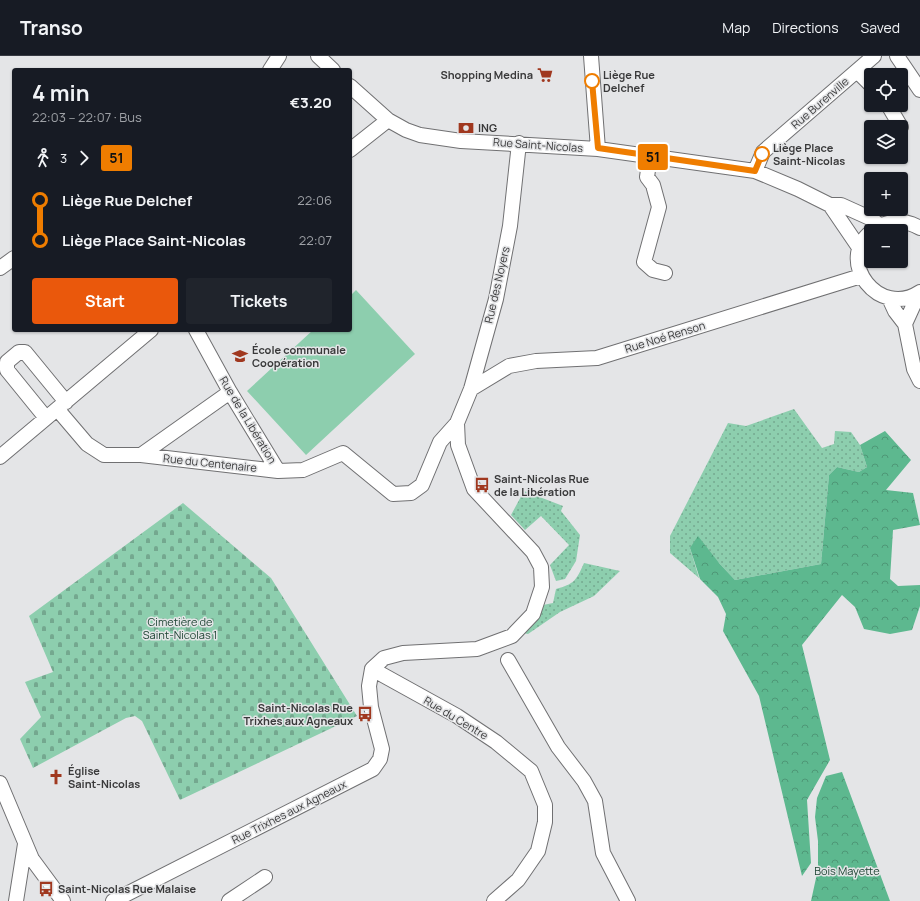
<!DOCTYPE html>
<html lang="en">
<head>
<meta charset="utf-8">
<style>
	:root { --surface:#171b24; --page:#20242c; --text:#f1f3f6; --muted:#9ea1a6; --line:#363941; --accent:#ea580c }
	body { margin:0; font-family:Manrope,sans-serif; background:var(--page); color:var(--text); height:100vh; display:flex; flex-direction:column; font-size:15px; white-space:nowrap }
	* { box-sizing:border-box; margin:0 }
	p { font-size:13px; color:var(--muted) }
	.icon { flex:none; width:22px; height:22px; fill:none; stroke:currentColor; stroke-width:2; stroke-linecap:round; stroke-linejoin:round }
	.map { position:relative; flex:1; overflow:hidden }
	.sheet { position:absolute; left:12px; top:12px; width:340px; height:264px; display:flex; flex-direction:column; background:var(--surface); border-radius:4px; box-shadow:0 1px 3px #0004 }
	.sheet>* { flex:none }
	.badge { padding:0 8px; border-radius:3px; font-size:14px; line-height:26px }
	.controls { position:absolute; left:864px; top:12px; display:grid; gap:8px }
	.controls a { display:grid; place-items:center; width:44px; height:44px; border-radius:4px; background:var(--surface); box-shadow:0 1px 3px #0004; font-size:20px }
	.map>.badge { position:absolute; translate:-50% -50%; box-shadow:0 0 0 2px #fff }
	.legs { display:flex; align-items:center; gap:6px; height:44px; padding:0 20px; font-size:13px }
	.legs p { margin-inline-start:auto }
	.overview { display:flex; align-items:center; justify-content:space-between; height:68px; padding:0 20px }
	h1 { font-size:22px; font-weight:700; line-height:30px }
	.primary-button { display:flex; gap:8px; margin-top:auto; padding:8px 20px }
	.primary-button a { flex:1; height:46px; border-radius:4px; background:var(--accent); color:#fff; font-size:16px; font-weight:700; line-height:46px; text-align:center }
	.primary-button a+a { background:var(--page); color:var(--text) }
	ul { padding:0 20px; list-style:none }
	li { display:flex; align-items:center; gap:14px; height:40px; font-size:15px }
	li i { display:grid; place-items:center; width:6px; height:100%; margin:0 5px; background:currentColor }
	li i::after { content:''; width:10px; height:10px; margin:-5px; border:3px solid; border-radius:50%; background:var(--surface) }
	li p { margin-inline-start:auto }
	li:first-child i { background:linear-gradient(#0000 50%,currentColor 0) }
	li:last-child i { background:linear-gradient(currentColor 50%,#0000 0) }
	header { display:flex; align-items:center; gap:24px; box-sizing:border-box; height:56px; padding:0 20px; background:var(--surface); border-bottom:1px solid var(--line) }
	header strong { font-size:19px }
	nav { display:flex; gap:22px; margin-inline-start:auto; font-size:14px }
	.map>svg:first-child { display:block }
	.grass { fill:url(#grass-dots) }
	.forest { fill:url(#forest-crowns) }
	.cemetery { fill:url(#cemetery-stones) }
	.pitch { fill:#8dceae }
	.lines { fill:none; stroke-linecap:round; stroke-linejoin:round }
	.minor-casing { stroke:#707072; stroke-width:16 }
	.minor { stroke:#fff; stroke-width:14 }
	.line-1-casing { stroke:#fff; stroke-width:9 }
	.line-1 { stroke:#ef7d00; stroke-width:6 }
	.stop-1-dot { fill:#fff; stroke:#ef7d00; stroke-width:2 }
	.labels { text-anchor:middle; stroke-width:3; stroke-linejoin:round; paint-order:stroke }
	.poi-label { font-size:11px; font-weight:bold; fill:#39393a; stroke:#e4e5e7; text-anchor:start }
	.stop-label { font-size:11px; font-weight:bold; fill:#39393a; stroke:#e4e5e7; text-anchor:start }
	.street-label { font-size:11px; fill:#39393a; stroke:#e4e5e7 }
	.park-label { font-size:11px; fill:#1e4534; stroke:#e4e5e7 }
</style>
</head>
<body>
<header>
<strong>Transo</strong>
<nav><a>Map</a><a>Directions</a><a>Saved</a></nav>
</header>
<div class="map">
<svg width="920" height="845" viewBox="0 0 920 845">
	<defs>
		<pattern id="grass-dots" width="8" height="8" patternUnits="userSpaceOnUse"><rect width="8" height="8" fill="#8dceae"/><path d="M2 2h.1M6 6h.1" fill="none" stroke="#74a88f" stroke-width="1.8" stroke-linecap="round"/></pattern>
		<pattern id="forest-crowns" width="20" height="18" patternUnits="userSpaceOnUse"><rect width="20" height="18" fill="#5db88f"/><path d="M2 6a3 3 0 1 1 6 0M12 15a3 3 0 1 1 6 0" fill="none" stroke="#4e9776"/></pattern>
		<pattern id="cemetery-stones" width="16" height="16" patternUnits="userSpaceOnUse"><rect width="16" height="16" fill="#8dceae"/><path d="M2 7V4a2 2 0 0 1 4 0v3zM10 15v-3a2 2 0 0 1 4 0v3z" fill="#74a88f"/></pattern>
	</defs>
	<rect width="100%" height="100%" fill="#e4e5e7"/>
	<path class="grass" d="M794,353L822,392L834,388L835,375L851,376L860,389L867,411L859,416L837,411L829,419L821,508L735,524L719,507L690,492L699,522L670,497V480L728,367L746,370Z
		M524,435L563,450L561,455L580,479L576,505L565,523L556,525L550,509L569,489L541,460L525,474L511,459Z
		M584,507L620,515L594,540L560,556L528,578L523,577L543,549L553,547L556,533C574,528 576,525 584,507Z"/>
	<path class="forest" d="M885,375L911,404L886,434L913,437L920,469L893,474L890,523L898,530L920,529V550L912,574L890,578L864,573L855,551L842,539L802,589L830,704L807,744L811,807L802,820L759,640L723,575L726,558L718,541L700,523L690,492L698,480L719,507L735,524L821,508L829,419L837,411L859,416L867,411L860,389Z
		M842,716L890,845H811L818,813V785L815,761L817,742L826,720Z"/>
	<path class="cemetery" d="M183,447L271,522L357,660L180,744L142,665L135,660L126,662L33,712L20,683L41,661L25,626L53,616L29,560Z"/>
	<path class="pitch" d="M356,234L415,298L306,399L247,335L313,274H350V240Z"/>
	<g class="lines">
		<defs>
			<path id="minor" d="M318,0L333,14
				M591,0L598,93
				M897,0L920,34
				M270,14L279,0
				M857,15L871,29
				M350,30L388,64L406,74L420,79L461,85L598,93L755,115L798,133L830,149H841L872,163L879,169
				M888,49L901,71
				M350,94L388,64
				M650,100L647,121L653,129L659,151L644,206L653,214L665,217
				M755,115L763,96L874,0
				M830,149L860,193
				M872,175C887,163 904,163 920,172
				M871,176C835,205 879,263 920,236
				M0,212L14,202
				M889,242L895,255L905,268L914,313L920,325
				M905,268L914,248V240
				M196,274L230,336L278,415L303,414L343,397L393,438L411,437L422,429L440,386L457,367L471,333L496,243L510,170L519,87
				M471,333L509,310L536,305L597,302L861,220
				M58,354L87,388L104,399H141L278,415
				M46,362L7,314V306L19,296H25L66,346
				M141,399L230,336
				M0,401L151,274
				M508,604L558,691L584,725L595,745L603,797L628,845
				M372,613L384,602L403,597L477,593L512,580L533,558L542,531L541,511L533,496L474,433L458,389L457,367
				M372,613L457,660L496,686L531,715L545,749V766L538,795L518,824L494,845
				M0,727L32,803L63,845
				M16,845L25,788
				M113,845L373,713L380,703L382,693L371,651L369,630L372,613
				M229,845L265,821"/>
		</defs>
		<use href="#minor" class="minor-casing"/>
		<use href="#minor" class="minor"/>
	</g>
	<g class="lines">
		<defs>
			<path id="line-1" d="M592,25L598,92L755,115L762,98"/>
		</defs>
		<use href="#line-1" class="line-1-casing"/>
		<use href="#line-1" class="line-1"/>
	</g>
	<defs>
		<symbol id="supermarket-bare" viewBox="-9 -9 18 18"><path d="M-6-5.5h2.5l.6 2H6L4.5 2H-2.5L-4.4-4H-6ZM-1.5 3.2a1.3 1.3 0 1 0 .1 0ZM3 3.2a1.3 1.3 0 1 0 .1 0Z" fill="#a0381f" stroke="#e4e5e7" stroke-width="2.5" paint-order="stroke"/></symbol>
		<symbol id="bank-bare" viewBox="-9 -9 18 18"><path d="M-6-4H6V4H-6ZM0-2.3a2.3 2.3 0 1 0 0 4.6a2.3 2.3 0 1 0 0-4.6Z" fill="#a0381f" stroke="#e4e5e7" stroke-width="2.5" paint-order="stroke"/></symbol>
		<symbol id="school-bare" viewBox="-9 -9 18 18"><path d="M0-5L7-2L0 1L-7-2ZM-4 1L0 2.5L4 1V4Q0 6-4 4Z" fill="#a0381f" stroke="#e4e5e7" stroke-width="2.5" paint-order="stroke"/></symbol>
		<symbol id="bus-bare" viewBox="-9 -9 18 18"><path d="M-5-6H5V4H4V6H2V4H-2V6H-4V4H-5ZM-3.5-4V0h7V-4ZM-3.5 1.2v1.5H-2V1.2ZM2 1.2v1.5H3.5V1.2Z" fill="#a0381f" stroke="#e4e5e7" stroke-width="2.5" paint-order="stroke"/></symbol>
		<symbol id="church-bare" viewBox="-9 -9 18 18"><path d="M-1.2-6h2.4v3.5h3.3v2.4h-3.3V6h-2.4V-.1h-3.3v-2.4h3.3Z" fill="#a0381f" stroke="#e4e5e7" stroke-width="2.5" paint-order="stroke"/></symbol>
	</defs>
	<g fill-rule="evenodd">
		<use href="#supermarket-bare" x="534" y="8" width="22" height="22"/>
		<use href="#bank-bare" x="455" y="61" width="22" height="22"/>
		<use href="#school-bare" x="229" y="289" width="22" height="22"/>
		<use href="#bus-bare" x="471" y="418" width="22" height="22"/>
		<use href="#bus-bare" x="354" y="647" width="22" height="22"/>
		<use href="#church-bare" x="45" y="710" width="22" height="22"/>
		<use href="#bus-bare" x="35" y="822" width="22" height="22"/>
	</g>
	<g class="stop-1-dot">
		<circle cx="592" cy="25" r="7"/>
		<circle cx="762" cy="98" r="7"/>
	</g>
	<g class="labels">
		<g class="poi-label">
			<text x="533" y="23" text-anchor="end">Shopping Medina</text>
			<text x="478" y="76">ING</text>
			<text x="252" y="298">École communale<tspan x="252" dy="13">Coopération</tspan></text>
			<text x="494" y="427">Saint-Nicolas Rue<tspan x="494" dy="13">de la Libération</tspan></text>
			<text x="353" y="656" text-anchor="end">Saint-Nicolas Rue<tspan x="353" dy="13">Trixhes aux Agneaux</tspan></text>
			<text x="68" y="719">Église<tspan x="68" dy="13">Saint-Nicolas</tspan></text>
			<text x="58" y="837">Saint-Nicolas Rue Malaise</text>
		</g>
		<g class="stop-label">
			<text x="603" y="23">Liège Rue<tspan x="603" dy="13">Delchef</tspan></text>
			<text x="773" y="96">Liège Place<tspan x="773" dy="13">Saint-Nicolas</tspan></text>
		</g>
		<g class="street-label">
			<text transform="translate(820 47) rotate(-41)" y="4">Rue Burenville</text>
			<text transform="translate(538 89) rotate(4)" y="4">Rue Saint-Nicolas</text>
			<text transform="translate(497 229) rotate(-77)" y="4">Rue des Noyers</text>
			<text transform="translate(665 281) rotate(-17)" y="4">Rue Noé Renson</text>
			<text transform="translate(248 364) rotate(59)" y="4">Rue de la Libération</text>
			<text transform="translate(210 407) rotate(6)" y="4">Rue du Centenaire</text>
			<text transform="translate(456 662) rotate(31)" y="4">Rue du Centre</text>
			<text transform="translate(289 756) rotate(-27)" y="4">Rue Trixhes aux Agneaux</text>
		</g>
		<g class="park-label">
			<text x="180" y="570">Cimetière de<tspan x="180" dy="13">Saint-Nicolas 1</tspan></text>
			<text x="847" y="819">Bois Mayette</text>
		</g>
	</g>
</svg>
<div class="controls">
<a><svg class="icon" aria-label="locate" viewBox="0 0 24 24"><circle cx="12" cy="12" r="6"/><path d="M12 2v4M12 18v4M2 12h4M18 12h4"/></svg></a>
<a><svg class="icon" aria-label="layers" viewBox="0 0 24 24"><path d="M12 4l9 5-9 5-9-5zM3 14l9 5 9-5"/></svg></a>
<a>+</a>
<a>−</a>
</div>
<b class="badge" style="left:653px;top:101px;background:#ef7d00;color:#111">51</b>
<section class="sheet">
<div class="overview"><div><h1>4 min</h1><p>22:03 – 22:07 · Bus</p></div><b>€3.20</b></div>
<div class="legs"><svg class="icon" aria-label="walk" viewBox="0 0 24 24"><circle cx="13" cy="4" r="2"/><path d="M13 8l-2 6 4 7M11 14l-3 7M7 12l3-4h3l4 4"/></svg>3<svg class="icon" aria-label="forward" viewBox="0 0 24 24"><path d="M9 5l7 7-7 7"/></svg><b class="badge" style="background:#ef7d00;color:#111">51</b></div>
<ul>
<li><i style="color:#ef7d00"></i><b>Liège Rue Delchef</b><p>22:06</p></li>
<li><i style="color:#ef7d00"></i><b>Liège Place Saint-Nicolas</b><p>22:07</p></li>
</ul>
<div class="primary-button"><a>Start</a><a>Tickets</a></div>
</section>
</div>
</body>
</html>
